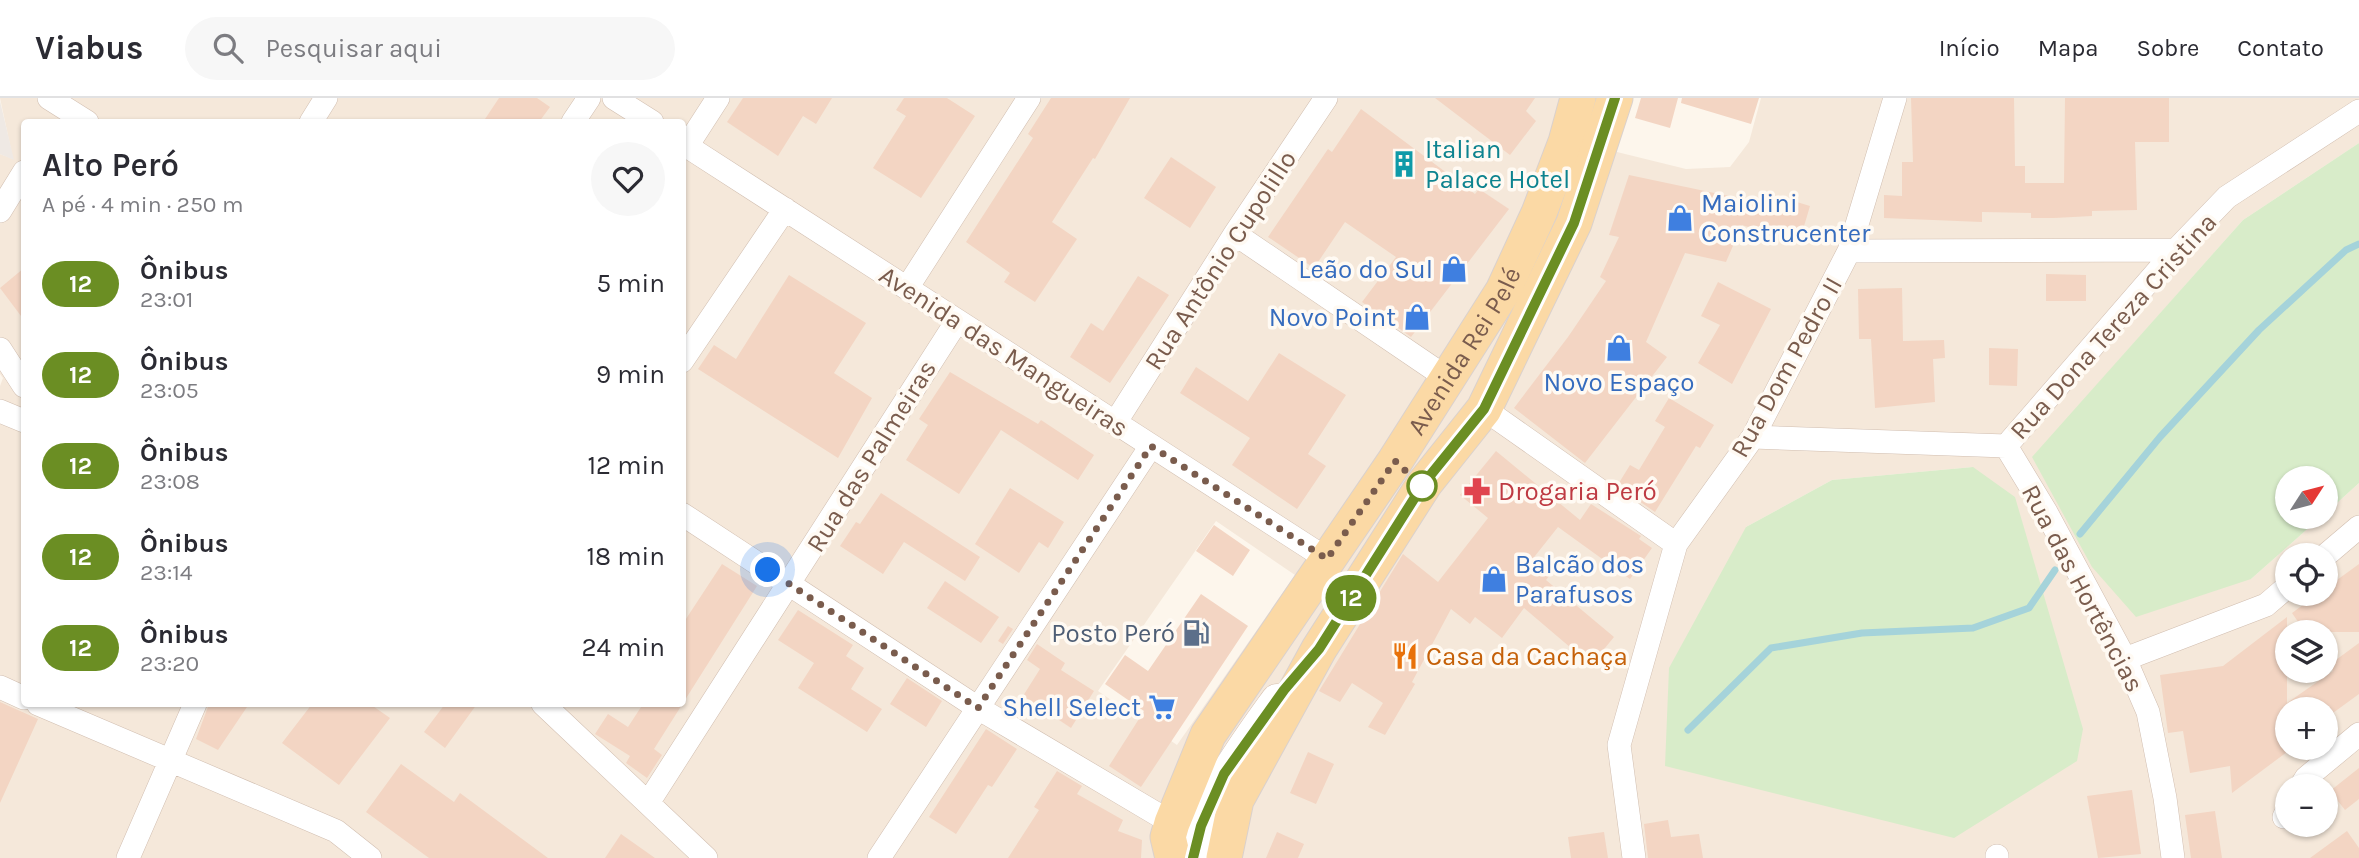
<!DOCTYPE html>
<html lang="pt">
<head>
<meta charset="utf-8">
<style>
	:root { --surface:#fff; --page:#f7f7f7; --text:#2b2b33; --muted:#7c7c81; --line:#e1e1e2 }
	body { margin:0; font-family:Karla,sans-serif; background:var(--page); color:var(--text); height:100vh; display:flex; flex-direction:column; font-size:26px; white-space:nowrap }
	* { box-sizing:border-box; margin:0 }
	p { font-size:23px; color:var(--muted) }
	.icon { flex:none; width:38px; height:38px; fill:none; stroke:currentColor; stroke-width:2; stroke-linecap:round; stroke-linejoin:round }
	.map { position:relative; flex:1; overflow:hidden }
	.panel { position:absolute; left:21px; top:21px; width:665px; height:588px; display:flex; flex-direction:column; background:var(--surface); border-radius:7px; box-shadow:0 2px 5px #0004 }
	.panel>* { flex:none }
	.badge { padding:0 14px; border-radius:23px; font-size:24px; line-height:46px }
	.needle { width:46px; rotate:54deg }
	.fabs { position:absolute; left:2275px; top:368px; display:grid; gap:14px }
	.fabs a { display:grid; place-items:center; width:63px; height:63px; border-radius:50%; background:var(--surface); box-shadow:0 2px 5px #0004; font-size:35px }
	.you { position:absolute; width:35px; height:35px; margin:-18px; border:5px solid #fff; border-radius:50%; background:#1a73e8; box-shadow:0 0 0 10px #1a73e833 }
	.map>.badge { position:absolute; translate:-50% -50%; box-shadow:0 0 0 4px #fff }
	.round { display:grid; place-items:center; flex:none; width:74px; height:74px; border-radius:37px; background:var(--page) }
	.summary { display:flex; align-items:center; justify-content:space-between; height:119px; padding:0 21px }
	h1 { font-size:33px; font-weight:600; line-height:52px }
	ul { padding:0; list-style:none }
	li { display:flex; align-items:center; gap:21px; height:91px; padding:0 21px }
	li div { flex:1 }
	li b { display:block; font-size:26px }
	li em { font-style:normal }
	li .badge { min-width:77px; font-weight:700; text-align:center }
	header { display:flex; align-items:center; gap:42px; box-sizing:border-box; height:98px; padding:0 35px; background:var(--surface); border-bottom:2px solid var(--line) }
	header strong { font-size:33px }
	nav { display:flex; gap:38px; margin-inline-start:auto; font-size:24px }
	.search { width:490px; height:63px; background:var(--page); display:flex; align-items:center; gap:18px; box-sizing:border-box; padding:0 24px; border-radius:38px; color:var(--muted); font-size:26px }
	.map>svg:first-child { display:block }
	.residential { fill:#f5e8da; fill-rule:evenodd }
	.industrial { fill:#efe9e4 }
	.green { fill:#d8ecc9 }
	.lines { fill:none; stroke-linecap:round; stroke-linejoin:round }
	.stream { stroke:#a5d3da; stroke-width:7 }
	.building { fill:#f3d5c3 }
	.street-casing { stroke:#d1beb0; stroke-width:24 }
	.secondary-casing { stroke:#d6c0b0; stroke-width:33 }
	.primary-casing { stroke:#dad1cd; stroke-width:37 }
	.street { stroke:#fff; stroke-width:23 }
	.secondary { stroke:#fff; stroke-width:32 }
	.primary { stroke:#fbd9a5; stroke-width:35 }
	.line-casing { stroke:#fff; stroke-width:16 }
	.line { stroke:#6b8e23; stroke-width:10 }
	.walk { stroke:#7a5c4d; stroke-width:7; stroke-dasharray:0 12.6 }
	.stop-dot { fill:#fff; stroke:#6b8e23; stroke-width:3.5 }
	.labels { text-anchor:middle; stroke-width:7; stroke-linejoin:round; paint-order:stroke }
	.culture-label { font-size:26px; fill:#0d838f; stroke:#fffaf3; text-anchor:start }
	.shop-label { font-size:26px; fill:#366cbe; stroke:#fffaf3; text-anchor:end }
	.street-label { font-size:26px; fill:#7a5c4d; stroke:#fffaf3 }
	.health-label { font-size:26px; fill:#be3a42; stroke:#fffaf3; text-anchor:start }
	.service-label { font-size:26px; fill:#4e5e75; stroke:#fffaf3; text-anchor:end }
	.food-label { font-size:26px; fill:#c56008; stroke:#fffaf3; text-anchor:start }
</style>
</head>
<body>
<header>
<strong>Viabus</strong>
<div class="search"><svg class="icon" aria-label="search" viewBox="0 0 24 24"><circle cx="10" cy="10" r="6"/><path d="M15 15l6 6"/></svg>Pesquisar aqui</div>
<nav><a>Início</a><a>Mapa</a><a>Sobre</a><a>Contato</a></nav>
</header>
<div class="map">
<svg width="2359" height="760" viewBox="0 0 2359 760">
	<rect width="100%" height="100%" fill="#fdf6ec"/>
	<path class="residential" d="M0,0H1624L1617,31V54L1686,71L1730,69L1749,44L1761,0H2359V45L2243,122L2033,359L2251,481L2322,418H2326V415L2359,385V760H0V288L3,280L0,276V56L13,61ZM24,24H682V606H24ZM1973,369L1746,429L1832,382ZM1216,423L1295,477L1177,647L1098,593ZM2287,457H2326V495H2287ZM2287,534H2326V572H2287ZM2287,611H2326V649H2287ZM2287,688H2326V726H2287Z"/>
	<path class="industrial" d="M0,3L14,62L0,56Z"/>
	<path class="green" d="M2359,45V385L2326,415V380H2287V418H2322L2251,481L2136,519L2092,469L2032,359L2243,122Z
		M1973,369L2015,399L2083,631L2077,663L1954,740L1665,668L1669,570L1746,429L1832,382Z"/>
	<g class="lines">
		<path class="stream" d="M2080,436L2160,339L2259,232L2346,152L2359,146
			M1688,632L1771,550L1862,535L1973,530L2029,510L2055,472"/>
	</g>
	<path class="building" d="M499,0H537L550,9L539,24H483Z
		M743,0H832L816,26L803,18L778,58L727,24Z
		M904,0H947L975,18L921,100L873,70L906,18L896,12Z
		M1051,0H1130L1095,61L1093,60L1052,124L1077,141L1035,204L1004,184L1010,175L966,144L1033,40L1028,36Z
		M1435,0H1535L1526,13L1536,23L1510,57Z
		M1641,0H1678L1670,30L1635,20Z
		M1682,0H1759L1751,26L1681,5Z
		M1911,0H2014L2015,68H2025V85H2064L2065,0H2169V44H2135L2137,112L2092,113V118L2054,120H2031V115L1982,114V124L1884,120V97L1902,98V64H1913Z
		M1361,11L1475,96L1479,91L1509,111L1411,239L1362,204L1396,159L1345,124L1314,170L1268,139L1328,51L1332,54Z
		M1171,59L1216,89L1190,130L1144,100Z
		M1629,77L1757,104L1761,93L1810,108L1799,145L1742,127L1726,164L1685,155L1646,244L1667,259L1585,365L1514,310L1568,239L1606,183L1600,179L1619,139L1609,137Z
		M24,170V222L0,190Z
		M2046,176L2086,177V203H2046Z
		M789,177L866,225L834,275L872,300L838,360L698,271L714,247L736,261Z
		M1138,178L1169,197L1110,285L1070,259L1091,225L1103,233Z
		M1718,184L1771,211L1732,286L1698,265L1720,227L1701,218Z
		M1902,190L1903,243L1944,242L1945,260L1933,261L1935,304L1875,310L1871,241H1859L1858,191Z
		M1989,250L2018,251L2017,288L1989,287Z
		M1279,255L1346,297L1308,356L1326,368L1297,411L1232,367L1250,340L1180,295L1196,269L1248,303Z
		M950,274L1038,326L1041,322L1094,357L1078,382L1001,332L959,396L906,362L928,327L919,321Z
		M1669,300L1714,327L1700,350L1696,348L1655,414L1617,388L1630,367L1639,372L1665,329L1655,323Z
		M1496,353L1580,422L1591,406L1641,438L1639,441L1652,450L1630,481L1558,429L1531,463L1550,477L1546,482L1614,539L1591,567L1524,510L1502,540L1475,519L1470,526L1451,511L1412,584L1415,586L1385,637L1368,629L1383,605L1352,585L1340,604L1319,593L1403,456L1438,484L1488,420L1460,397Z
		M1010,390L1064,424L1048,450L1039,444L1019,475L975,446Z
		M881,395L980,459L965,483L904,444L883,476L840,448L856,424L860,426Z
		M1214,427L1250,452L1233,478L1196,453Z
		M722,466L757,488L654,651L662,657L647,680L626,665L630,658L595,636L608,616L628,629L643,606H682V527Z
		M2359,466V534H2305L2292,515L2319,495H2326V490Z
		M945,483L999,519L981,545L927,510Z
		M1201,496L1248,528L1141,689L1109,668L1144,613L1105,586L1125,557L1148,573Z
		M798,512L853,547L846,558L864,570L851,591L882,611L867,634L798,590L814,565L778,542Z
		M2287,519V605L2333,573L2329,567L2359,545V596L2326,620V611H2287V649L2291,651L2232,695L2230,668L2190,675L2183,633L2168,635L2160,577L2223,568Z
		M1008,528L1013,531L1003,546L998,543Z
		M1037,546L1065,565L1061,572L1094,593L1071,630L1023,598L1040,571L1027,562Z
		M907,580L942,603L926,629L890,606Z
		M0,604L38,621L0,705Z
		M209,606H249L218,652L196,641Z
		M312,606H370L390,620L339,687L282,645Z
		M445,606H477L445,650L424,634Z
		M986,631L1017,651L992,689L988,687L956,736L929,719Z
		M1308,654L1334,666L1316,706L1290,695Z
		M401,666L454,704L460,695L548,760H429L366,714Z
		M2359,670V701L2345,712L2330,693Z
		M1057,673L1082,688L1077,696L1123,722L1118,733L1142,742L1141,760H1008L1039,712L1034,709Z
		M2132,692L2141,756L2098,760L2087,698Z
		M2215,713L2222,760H2191L2185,717Z
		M1668,722L1671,739L1699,736L1703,760H1648L1644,726Z
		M2347,733L2359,750V760H2310Z
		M1277,734L1304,746L1298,760H1266Z
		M1604,734L1608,760H1571L1568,739Z
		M621,736L655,760H605Z"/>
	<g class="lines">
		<defs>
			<path id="street" d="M49,0L87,24
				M614,0L652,24
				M311,24L326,0
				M573,24L589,0
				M682,45L1327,461
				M687,48L718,0
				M0,113L24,74
				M1235,136L1447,280
				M1849,153L2176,152
				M907,190L1029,0
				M0,251L24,288
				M682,263L785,111
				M1484,311L1676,446
				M0,313L24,323
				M1115,325L1235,136L1326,0
				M1753,339L2006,348
				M2006,348L2176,152L2227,99L2359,13
				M2006,348L2046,414L2125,561L2148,614L2165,700L2173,760
				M682,416L978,610L1172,725
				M2326,457L2359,429
				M2125,561L2266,507L2287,489
				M0,589L24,600
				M38,606L336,733L370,760
				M543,606L706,760
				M2301,688L2306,680L2359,636
				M648,705L957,223
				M2284,719L2287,713
				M1997,758V760
				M128,760L195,606
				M879,760L1151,348
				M1634,760L1619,647L1676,446L1753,339L1849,153L1895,0"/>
			<path id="secondary" d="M1193,760C1209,694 1238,656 1277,602"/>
			<g id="primary">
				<path id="s1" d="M1173,760L1168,739L1172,725L1208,637L1395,363L1503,193L1539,115L1566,44L1578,0"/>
				<path d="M1224,760L1236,702L1319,551L1425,385L1484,311L1574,125L1615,0"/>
			</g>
		</defs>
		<use href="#street" class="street-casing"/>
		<use href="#secondary" class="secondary-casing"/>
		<use href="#primary" class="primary-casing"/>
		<use href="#street" class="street"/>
		<use href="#secondary" class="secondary"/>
		<use href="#primary" class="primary"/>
	</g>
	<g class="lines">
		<defs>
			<path id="line" d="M1193,760L1201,728L1224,676L1284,592L1319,551L1424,385L1484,311L1574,125L1615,0"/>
		</defs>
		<use href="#line" class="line-casing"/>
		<use href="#line" class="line"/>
		<path class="walk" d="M768,472L978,610L1151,348L1327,461L1395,363L1422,388"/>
	</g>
	<defs>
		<symbol id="building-bare" viewBox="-9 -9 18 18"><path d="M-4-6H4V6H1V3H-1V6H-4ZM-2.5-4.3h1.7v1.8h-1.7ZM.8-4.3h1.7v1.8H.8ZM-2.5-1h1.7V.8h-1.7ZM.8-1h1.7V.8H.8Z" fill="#0f9aa8" stroke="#fffaf3" stroke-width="2.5" paint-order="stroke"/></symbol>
		<symbol id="shop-bare" viewBox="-9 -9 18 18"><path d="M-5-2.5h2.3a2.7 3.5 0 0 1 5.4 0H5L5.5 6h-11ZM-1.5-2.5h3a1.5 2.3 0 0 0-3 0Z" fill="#3f7fe0" stroke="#fffaf3" stroke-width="2.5" paint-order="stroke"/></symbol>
		<symbol id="pharmacy-bare" viewBox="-9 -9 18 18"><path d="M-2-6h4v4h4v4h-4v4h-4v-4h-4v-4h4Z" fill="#e0444e" stroke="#fffaf3" stroke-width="2.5" paint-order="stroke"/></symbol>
		<symbol id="fuel-bare" viewBox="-9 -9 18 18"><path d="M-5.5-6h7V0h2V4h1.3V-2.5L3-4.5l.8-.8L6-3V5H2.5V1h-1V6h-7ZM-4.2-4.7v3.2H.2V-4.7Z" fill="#5c6f8a" stroke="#fffaf3" stroke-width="2.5" paint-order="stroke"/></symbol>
		<symbol id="restaurant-bare" viewBox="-9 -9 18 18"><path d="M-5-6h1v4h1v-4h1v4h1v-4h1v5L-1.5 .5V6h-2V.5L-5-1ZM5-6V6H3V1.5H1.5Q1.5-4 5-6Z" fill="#e8710a" stroke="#fffaf3" stroke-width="2.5" paint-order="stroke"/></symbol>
		<symbol id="supermarket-bare" viewBox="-9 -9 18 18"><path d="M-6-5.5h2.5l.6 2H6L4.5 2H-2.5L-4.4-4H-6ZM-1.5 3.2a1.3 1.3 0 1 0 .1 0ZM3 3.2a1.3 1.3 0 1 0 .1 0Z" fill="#3f7fe0" stroke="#fffaf3" stroke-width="2.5" paint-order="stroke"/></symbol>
	</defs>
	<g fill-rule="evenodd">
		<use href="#building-bare" x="1385" y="47" width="38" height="38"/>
		<use href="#shop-bare" x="1661" y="101" width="38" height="38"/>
		<use href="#shop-bare" x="1435" y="152" width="38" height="38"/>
		<use href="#shop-bare" x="1398" y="200" width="38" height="38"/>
		<use href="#shop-bare" x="1600" y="231" width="38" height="38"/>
		<use href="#pharmacy-bare" x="1458" y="374" width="38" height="38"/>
		<use href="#shop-bare" x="1475" y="462" width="38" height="38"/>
		<use href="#fuel-bare" x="1177" y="516" width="38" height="38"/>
		<use href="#restaurant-bare" x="1386" y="539" width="38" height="38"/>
		<use href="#supermarket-bare" x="1143" y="590" width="38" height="38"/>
	</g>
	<circle class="stop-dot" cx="1422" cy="388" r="14"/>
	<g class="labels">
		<g class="culture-label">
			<text x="1425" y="60">Italian<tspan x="1425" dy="30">Palace Hotel</tspan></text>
		</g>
		<g class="shop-label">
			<text x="1701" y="114" text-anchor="start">Maiolini<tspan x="1701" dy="30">Construcenter</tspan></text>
			<text x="1433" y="180">Leão do Sul</text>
			<text x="1396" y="228">Novo Point</text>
			<text x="1619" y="293" text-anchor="middle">Novo Espaço</text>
			<text x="1515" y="475" text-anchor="start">Balcão dos<tspan x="1515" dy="30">Parafusos</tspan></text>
			<text x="1141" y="618">Shell Select</text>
		</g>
		<g class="street-label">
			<text transform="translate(1220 162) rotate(-57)" y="9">Rua Antônio Cupolillo</text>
			<text transform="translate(2113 228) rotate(-48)" y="9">Rua Dona Tereza Cristina</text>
			<text dy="9" stroke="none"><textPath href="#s1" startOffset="593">Avenida Rei Pelé</textPath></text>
			<text transform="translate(1004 253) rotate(33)" y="9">Avenida das Mangueiras</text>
			<text transform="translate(1786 269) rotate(-61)" y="9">Rua Dom Pedro II</text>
			<text transform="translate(871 358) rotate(-58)" y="9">Rua das Palmeiras</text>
			<text transform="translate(2083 490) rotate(62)" y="9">Rua das Hortências</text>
		</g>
		<g class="health-label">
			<text x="1498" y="402">Drogaria Peró</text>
		</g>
		<g class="service-label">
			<text x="1175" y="544">Posto Peró</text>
		</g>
		<g class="food-label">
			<text x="1426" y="567">Casa da Cachaça</text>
		</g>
	</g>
</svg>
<div class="fabs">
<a><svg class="needle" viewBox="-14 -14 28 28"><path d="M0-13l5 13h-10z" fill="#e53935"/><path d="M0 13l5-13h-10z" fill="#7c7c81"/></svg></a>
<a><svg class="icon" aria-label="locate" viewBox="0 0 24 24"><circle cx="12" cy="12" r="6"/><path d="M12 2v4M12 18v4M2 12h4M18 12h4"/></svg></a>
<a><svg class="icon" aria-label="layers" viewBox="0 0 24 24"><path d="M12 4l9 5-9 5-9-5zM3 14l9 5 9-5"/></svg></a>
<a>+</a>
<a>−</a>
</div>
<div class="you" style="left:768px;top:472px"></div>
<b class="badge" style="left:1351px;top:500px;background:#6b8e23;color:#fff">12</b>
<section class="panel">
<div class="summary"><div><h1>Alto Peró</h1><p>A pé · 4 min · 250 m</p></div><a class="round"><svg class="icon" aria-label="heart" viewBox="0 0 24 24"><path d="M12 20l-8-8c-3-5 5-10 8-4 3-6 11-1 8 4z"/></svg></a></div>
<ul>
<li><span class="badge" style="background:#6b8e23;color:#fff">12</span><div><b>Ônibus</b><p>23:01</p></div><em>5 min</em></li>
<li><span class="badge" style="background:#6b8e23;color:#fff">12</span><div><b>Ônibus</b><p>23:05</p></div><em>9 min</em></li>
<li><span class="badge" style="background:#6b8e23;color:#fff">12</span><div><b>Ônibus</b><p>23:08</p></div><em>12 min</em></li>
<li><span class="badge" style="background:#6b8e23;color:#fff">12</span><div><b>Ônibus</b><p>23:14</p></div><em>18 min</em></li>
<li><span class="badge" style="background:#6b8e23;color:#fff">12</span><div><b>Ônibus</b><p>23:20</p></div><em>24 min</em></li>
</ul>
</section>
</div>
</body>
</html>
